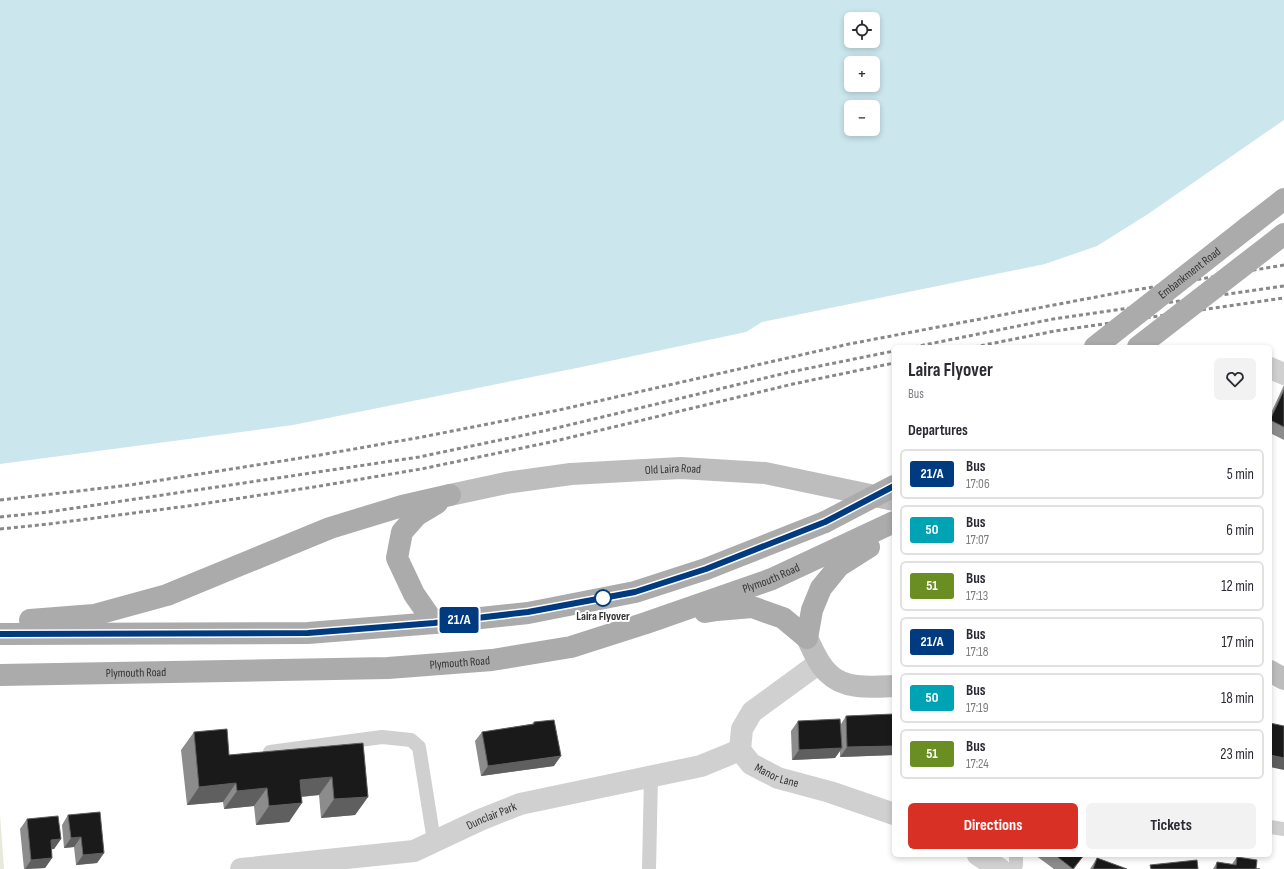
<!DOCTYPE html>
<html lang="en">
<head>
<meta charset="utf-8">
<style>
	:root { --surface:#fff; --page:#f2f2f3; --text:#2b2b33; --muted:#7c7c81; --line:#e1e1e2; --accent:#d93025 }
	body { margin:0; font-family:"Sofia Sans Condensed",sans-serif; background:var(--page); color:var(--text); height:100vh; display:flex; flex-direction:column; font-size:15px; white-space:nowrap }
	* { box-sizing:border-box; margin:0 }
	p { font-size:13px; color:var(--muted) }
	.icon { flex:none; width:22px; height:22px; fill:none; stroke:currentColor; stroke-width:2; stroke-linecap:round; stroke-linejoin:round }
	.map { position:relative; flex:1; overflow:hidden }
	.sheet { position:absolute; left:892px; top:345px; width:380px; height:512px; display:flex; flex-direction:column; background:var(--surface); border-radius:6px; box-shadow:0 2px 6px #0003 }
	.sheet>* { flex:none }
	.badge { padding:0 8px; border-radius:3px; font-size:14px; line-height:26px }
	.fabs { position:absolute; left:844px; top:12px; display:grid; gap:8px }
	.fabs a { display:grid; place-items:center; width:36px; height:36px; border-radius:6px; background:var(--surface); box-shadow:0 2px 6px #0003; font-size:20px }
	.map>.badge { position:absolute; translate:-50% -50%; box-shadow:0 0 0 2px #fff }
	h2 { padding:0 16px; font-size:15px; line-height:36px }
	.round { display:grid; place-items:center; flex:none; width:42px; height:42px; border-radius:6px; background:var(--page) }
	.summary { display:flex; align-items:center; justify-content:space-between; height:68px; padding:0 16px }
	h1 { font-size:19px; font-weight:700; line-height:30px }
	.primary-button { display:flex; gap:8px; margin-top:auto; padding:8px 16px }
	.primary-button a { flex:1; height:46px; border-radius:6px; background:var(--accent); color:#fff; font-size:16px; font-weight:700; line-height:46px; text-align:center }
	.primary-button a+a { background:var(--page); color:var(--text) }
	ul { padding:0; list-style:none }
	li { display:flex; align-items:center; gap:12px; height:50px; margin:0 8px 6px; padding:0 8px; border:2px solid var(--line); border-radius:6px }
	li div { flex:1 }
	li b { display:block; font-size:15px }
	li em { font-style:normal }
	li .badge { min-width:44px; font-weight:700; text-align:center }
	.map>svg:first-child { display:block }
	.green { fill:#e5eadb }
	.water { fill:#cbe6ed; fill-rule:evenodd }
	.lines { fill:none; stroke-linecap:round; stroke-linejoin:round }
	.lane { stroke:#d0d0d0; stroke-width:14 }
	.street { stroke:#d0d0d0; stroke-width:22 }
	.secondary { stroke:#bdbdbd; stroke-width:22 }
	.primary { stroke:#ababab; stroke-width:22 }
	.rail { stroke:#888; stroke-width:3; stroke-dasharray:4 3; stroke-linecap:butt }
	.primary-bridge { stroke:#ababab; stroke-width:22 }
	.wall { fill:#8c8c8c }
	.shaded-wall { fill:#5f5f5f }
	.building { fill:#1a1a1a; stroke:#5f5f5f }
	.line-casing { stroke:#fff; stroke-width:9 }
	.line { stroke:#003b80; stroke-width:6 }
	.stop-dot { fill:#fff; stroke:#003b80; stroke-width:2 }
	.labels { text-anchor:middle; stroke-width:4; stroke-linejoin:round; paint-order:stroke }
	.street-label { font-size:12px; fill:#333; stroke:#fff }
	.stop-label { font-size:12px; font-weight:bold; fill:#333; stroke:#fff }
</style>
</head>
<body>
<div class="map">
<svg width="1284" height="869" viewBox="0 0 1284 869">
	<rect width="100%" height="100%" fill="#fff"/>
	<path class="green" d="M0,814L4,869H0Z"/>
	<path class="water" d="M0,0H1284V120L1148,214L1097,246L1045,264L762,322L746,332L577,368L293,425L0,464ZM851,19H873V41H851ZM851,63H873V85H851ZM851,107H873V129H851Z"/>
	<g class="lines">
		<path class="lane" d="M270,752L382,737L411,740L419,747L434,841
			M1270,827L1284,829
			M649,869L651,777
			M1012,869L1016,865V855"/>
		<g class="street">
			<path d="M1270,368L1284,374"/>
			<path id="s1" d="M819,663L752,712L742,729L740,750L751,764L778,778L830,792L894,814"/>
			<path d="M978,855L1000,869"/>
			<path id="s2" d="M241,869L414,851L480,820L520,804L701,766L740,750"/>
		</g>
		<g class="secondary">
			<path id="s3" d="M450,495L506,483L571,474L681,468L765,473L894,500"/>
			<path d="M807,638C813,650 818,664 828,673C844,690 873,687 894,686"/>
			<path d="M1270,671L1284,679"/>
		</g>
		<g class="primary">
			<path d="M1248,227L1284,199"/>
			<path d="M705,612L717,610L752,607L783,618L807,638L812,610L821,588L839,566L869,547"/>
			<path d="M30,620L94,615L167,595L330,528L402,506L450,495"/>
			<path d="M434,623L414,594L397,558L402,532L417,515L437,503"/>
			<path d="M0,634L308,633L434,623L528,613L635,592L706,569L825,522"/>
			<path id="s4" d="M0,675L388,668L492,660L571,647L646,623L772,579L894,522"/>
		</g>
		<path class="rail" d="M914,347L1053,319L1284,286
			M974,347L1055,331L1284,298
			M0,500L130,485L320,455L422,437L559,410L849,344L1117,293L1284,265
			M0,517L48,512L419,457L548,430L790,372L894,351
			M0,529L49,524L188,506L314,487L421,469L551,442L793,384L894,363"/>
		<g class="primary-bridge">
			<path id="s5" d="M1095,347L1248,227"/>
			<path d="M1138,347L1284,234"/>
			<path d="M825,522L894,486"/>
		</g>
	</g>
	<path class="wall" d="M1284,385V440L1270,433V415Z
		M894,714V755L840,757V751L835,758L792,760L791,731L798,721L841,724L846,716Z
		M534,722L554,766L481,776L475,741L482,732L532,724Z
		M194,732L229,755L363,743L368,797L355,815L321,818L319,795L301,797L289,822L256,825L254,806L224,809L223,802L187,805L181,750Z
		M68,815L104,853L97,863L76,865L74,847L64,848L62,825Z
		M27,819L61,839L54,849H51L52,858L45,868L24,869L20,829Z
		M1035,855H1084L1074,869H1054Z
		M1237,857L1256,869H1260H1213L1217,862L1232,864Z
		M1097,858L1127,869H1090Z"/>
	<path class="shaded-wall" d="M894,746V755L840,757L847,747Z
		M842,748L835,758L792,760L799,750Z
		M1270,755L1284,758V770L1270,767Z
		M561,756L554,766L481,776L488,766Z
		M332,777L319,795L287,798L300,780Z
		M236,783L223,802L187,805L199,787Z
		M267,788L254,806L224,809L237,791Z
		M368,797L355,815L321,818L334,799Z
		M302,803L289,822L256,825L269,806Z
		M81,837L74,847L64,848L71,838Z
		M61,839L54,849L44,850L51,840Z
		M104,853L97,863L76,865L83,855Z
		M52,858L45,868L25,869L31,860Z"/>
	<path class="building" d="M1284,390V427L1270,420Z
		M894,714V746L847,747L846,716Z
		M840,719L842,748L799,750L798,721Z
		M554,720L561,756L488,766L482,732L534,724V722Z
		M1270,723L1284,726V758L1270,755Z
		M227,729L229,755L363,743L368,797L334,799L332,777L300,780L302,803L269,806L267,788L237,791L236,783L199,787L194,732Z
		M100,812L104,853L83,855L81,837L71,838L68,815Z
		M58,816L61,839L51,840L52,858L31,860L27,819Z
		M1055,855H1084L1073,869Z
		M1237,857L1257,860L1256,869H1260H1216L1217,862L1236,865Z
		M1097,858L1127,869H1093Z
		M1197,860L1198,869H1151L1150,865Z"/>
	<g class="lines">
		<defs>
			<path id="line" d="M0,634L308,633L434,623L528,612L635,592L706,569L825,522L894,486"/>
		</defs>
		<use href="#line" class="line-casing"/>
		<use href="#line" class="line"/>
	</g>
	<circle class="stop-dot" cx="603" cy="598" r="8"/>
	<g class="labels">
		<g class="street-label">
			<text dy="4" stroke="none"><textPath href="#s5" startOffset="120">Embankment Road</textPath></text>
			<text dy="4" stroke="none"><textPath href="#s3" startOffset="225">Old Laira Road</textPath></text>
			<text dy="4" stroke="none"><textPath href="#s4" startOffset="784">Plymouth Road</textPath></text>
			<text dy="4" stroke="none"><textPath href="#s4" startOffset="460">Plymouth Road</textPath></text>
			<text dy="4" stroke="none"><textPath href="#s4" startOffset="136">Plymouth Road</textPath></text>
			<text dy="4" stroke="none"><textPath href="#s1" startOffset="170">Manor Lane</textPath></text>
			<text dy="4" stroke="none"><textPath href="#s2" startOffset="259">Dunclair Park</textPath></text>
		</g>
		<g class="stop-label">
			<text x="603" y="620">Laira Flyover</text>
		</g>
	</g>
</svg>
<div class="fabs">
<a><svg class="icon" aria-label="locate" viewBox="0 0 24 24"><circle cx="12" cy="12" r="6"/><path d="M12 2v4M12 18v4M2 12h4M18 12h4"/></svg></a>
<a>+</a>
<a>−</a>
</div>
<b class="badge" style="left:459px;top:620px;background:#003b80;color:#fff">21/A</b>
<section class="sheet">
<div class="summary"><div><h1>Laira Flyover</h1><p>Bus</p></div><a class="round"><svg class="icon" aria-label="heart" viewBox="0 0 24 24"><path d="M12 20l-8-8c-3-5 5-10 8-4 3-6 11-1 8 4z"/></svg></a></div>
<h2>Departures</h2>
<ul>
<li><span class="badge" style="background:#003b80;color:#fff">21/A</span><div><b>Bus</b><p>17:06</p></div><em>5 min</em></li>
<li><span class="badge" style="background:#00a3b4;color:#fff">50</span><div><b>Bus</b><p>17:07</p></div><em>6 min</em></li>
<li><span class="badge" style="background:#6b8e23;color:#fff">51</span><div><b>Bus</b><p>17:13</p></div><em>12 min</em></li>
<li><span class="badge" style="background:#003b80;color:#fff">21/A</span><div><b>Bus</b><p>17:18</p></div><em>17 min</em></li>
<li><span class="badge" style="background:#00a3b4;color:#fff">50</span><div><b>Bus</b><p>17:19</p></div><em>18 min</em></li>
<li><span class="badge" style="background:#6b8e23;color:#fff">51</span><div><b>Bus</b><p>17:24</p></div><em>23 min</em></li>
</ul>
<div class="primary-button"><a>Directions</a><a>Tickets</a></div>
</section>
</div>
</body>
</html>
